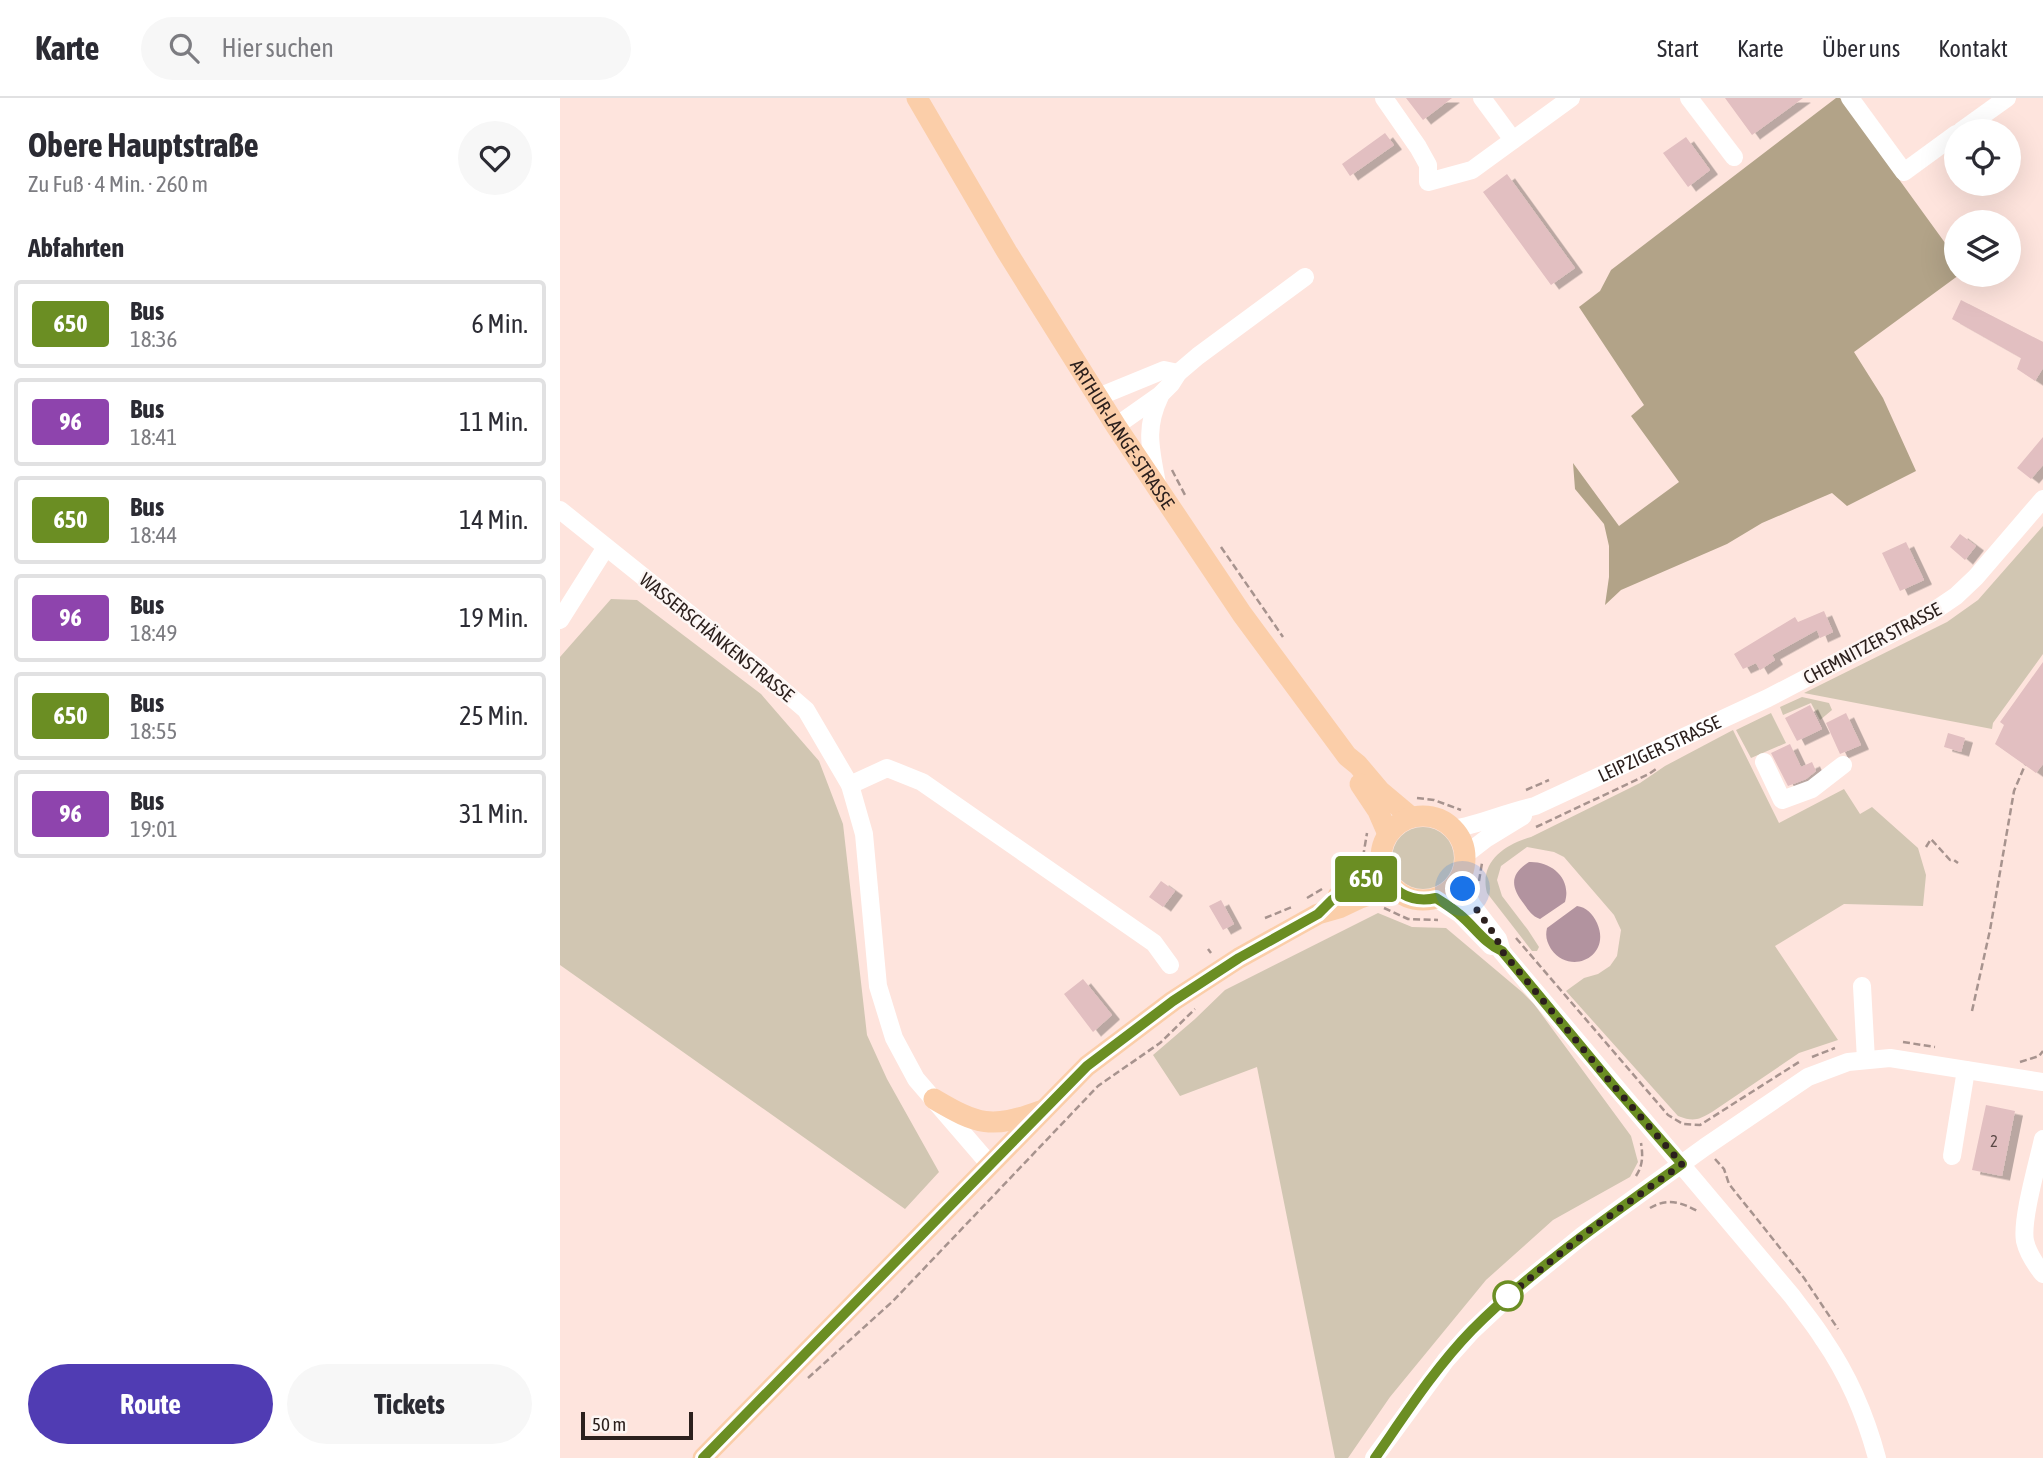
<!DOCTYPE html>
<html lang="de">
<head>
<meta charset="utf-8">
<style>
	:root { --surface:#fff; --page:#f7f7f7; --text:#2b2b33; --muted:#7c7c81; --line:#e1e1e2; --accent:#503cb3 }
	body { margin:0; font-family:"Asap Condensed",sans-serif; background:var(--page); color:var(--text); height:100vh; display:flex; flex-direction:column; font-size:26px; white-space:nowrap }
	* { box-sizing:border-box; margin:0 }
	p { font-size:23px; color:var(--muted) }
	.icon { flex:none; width:38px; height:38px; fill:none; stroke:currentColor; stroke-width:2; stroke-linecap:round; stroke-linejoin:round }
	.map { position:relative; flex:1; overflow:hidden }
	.sheet { display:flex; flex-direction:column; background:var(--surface); width:560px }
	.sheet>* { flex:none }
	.badge { padding:0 14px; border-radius:5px; font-size:24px; line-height:46px }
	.controls { position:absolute; left:1384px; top:21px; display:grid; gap:14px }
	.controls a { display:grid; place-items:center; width:77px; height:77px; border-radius:50%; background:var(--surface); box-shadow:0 7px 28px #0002; font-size:35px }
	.scale { position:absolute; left:21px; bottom:18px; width:112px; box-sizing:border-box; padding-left:7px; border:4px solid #2c201d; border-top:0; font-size:19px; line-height:24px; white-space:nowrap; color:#2c201d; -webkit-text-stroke:5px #fdf6f4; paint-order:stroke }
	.you { position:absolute; width:35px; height:35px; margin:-18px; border:5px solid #fff; border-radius:50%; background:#1a73e8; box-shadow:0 0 0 10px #1a73e833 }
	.map>.badge { position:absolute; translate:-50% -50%; box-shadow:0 0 0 4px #fff }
	h2 { padding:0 28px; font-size:26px; line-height:63px }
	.round { display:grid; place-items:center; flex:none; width:74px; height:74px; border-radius:37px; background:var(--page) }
	.headline { display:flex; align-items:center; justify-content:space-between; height:119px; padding:0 28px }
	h1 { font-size:33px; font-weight:700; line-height:52px }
	.primary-button { display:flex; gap:14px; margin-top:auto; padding:14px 28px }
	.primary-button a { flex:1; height:80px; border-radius:42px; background:var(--accent); color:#fff; font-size:28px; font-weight:700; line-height:80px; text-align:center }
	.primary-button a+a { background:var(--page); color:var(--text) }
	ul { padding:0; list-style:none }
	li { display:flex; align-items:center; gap:21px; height:88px; margin:0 14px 10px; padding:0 14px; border:4px solid var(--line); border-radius:7px }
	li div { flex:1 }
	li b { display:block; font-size:26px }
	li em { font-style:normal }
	li .badge { min-width:77px; font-weight:700; text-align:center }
	header { display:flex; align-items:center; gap:42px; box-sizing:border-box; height:98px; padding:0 35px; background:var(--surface); border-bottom:2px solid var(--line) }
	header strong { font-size:33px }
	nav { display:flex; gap:38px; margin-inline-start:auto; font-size:24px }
	.search { width:490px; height:63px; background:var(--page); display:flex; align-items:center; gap:18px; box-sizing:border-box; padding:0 24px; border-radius:38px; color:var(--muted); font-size:26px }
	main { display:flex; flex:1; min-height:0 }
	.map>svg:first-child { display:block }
	.green { fill:#d1c6b2 }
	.forest { fill:#b2a388 }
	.water { fill:#b2939f }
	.building { fill:#e2bfc1; filter:url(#shadow) }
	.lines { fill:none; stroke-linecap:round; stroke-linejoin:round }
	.path { stroke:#a7938e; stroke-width:2.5; stroke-dasharray:7 3.5; stroke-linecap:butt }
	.minor { stroke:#fff; stroke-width:18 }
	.major { stroke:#fbcea9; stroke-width:21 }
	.line-casing { stroke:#fff; stroke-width:16 }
	.line { stroke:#6b8e23; stroke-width:10 }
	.walk { stroke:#2c201d; stroke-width:7; stroke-dasharray:0 12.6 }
	.stop-dot { fill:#fff; stroke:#6b8e23; stroke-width:3.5 }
	.labels { text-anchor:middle; stroke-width:5; stroke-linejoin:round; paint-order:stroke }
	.number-label { font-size:16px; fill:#5a4846 }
	.street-label { font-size:19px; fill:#2c201d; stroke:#fdf6f4 }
</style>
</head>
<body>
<header>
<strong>Karte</strong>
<div class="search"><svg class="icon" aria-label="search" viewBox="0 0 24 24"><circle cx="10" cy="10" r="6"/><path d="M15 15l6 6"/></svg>Hier suchen</div>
<nav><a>Start</a><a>Karte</a><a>Über uns</a><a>Kontakt</a></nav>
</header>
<main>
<section class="sheet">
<div class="headline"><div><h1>Obere Hauptstraße</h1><p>Zu Fuß · 4 Min. · 260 m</p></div><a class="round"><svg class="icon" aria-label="heart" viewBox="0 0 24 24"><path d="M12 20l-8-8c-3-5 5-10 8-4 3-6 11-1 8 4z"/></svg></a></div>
<h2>Abfahrten</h2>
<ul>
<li><span class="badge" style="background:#6b8e23;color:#fff">650</span><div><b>Bus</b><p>18:36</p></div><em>6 Min.</em></li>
<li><span class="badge" style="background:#8e44ad;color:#fff">96</span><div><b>Bus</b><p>18:41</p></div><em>11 Min.</em></li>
<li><span class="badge" style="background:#6b8e23;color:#fff">650</span><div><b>Bus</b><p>18:44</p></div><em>14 Min.</em></li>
<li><span class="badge" style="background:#8e44ad;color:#fff">96</span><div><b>Bus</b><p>18:49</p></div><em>19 Min.</em></li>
<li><span class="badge" style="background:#6b8e23;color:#fff">650</span><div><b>Bus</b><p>18:55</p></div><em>25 Min.</em></li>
<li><span class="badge" style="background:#8e44ad;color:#fff">96</span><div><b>Bus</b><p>19:01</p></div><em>31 Min.</em></li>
</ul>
<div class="primary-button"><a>Route</a><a>Tickets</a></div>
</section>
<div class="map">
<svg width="1483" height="1360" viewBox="0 0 1483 1360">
	<defs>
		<filter id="shadow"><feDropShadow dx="8" dy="4.5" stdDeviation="0" flood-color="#0004"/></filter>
	</defs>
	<rect width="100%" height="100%" fill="#fee4dd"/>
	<path class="green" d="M1483,428V556L1433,625L1432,631L1244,595L1387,524L1418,502Z
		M51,501L77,502L201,596L259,663L283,726L307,937L327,981L379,1074L345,1111L0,867V559Z
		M1242,599L1269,605L1272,612L1260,622L1251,605L1223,617L1220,609Z
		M1211,615L1226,645L1191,660L1176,632Z
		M1173,632L1219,725L1284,691L1300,716L1312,709L1358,750L1366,777L1363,808L1284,806L1215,848L1278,942L1239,955L1152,1014C1138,1022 1134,1024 1118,1018L1006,893L1024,880L1038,876L1050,868L1057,858L1061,832L1054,817L1004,759L994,754L967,749L941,768L937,782L942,798L968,832L979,849L977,853H972L927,795C919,764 944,747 971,739L1080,685L1105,668Z
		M832 760a31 31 0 1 1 62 0a31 31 0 1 1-62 0Z
		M818,815L852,829L886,830L962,894L974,906L1071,1038L1078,1064L1070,1079L993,1122L926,1182L830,1299L788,1360H775L697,969L620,998L593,957L635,921L665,892Z"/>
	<path class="forest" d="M1276,0H1280L1396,160V177H1399L1294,254L1323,300L1356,373L1287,408L1272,395L1202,425L1167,446L1061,492L1045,507L1049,479V448L1044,426L1015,391L1013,365L1059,428L1119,384L1071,318L1084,307L1019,209L1040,193L1051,172Z"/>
	<path class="water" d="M969,764C991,763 1012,780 1005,804L980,821C972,818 969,813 964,806C951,789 949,777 969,764Z
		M1017,808C1026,809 1033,816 1037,825C1052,858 1011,879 991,851C987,844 985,839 987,830Z"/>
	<path class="building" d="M846,0H892L863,22Z
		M1165,0H1243L1192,37Z
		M825,35L834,47L790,78L782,66Z
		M1126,39L1150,72L1128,89L1103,55Z
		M947,76L1015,170L991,187L923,94Z
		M1401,202L1483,244V270L1475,283L1457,271L1461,260L1392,221Z
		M1483,339V367L1471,381L1457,370Z
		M1400,436L1416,448L1405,462L1390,449Z
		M1346,444L1364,482L1340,493L1322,455Z
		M1264,513L1273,534L1260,540L1257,532L1212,557L1215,562L1200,572L1196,565L1183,571L1174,556L1235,519L1238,524Z
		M1483,564V666L1476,675L1435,646L1444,627L1440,624Z
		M1250,607L1262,631L1237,643L1225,620Z
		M1286,615L1301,647L1280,656L1266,625Z
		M1388,635L1405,640L1401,654L1384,649Z
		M1230,646L1241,669L1252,664L1256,673L1246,681L1228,688L1211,655Z
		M601,783L615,793L603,809L589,799Z
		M661,802L674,826L663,832L649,808Z
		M523,881L552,917L533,934L504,896Z
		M1426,1007L1455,1013L1442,1078L1412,1072Z"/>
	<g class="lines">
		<path class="path" d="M612,372L625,397
			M661,449L723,539
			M966,692L989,682
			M857,700L874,702L901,712
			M976,729L1089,676L1096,671
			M1366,749L1371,741L1390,762H1394L1398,765
			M803,759L807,735
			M919,783L922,765
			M747,800L762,791
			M824,810L848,821L878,822
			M705,820L732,809
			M956,840L1108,1017L1123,1026L1140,1027L1239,964
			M648,851L651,855
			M1412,913L1430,832L1454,693L1465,667
			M1343,944L1375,949
			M1252,959L1275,950
			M1460,964L1479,958L1483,953
			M1155,1061L1164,1071L1169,1086L1244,1180L1278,1231
			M1076,1078C1083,1067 1083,1058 1081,1045
			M1090,1110C1108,1099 1123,1105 1139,1114
			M248,1280L333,1203L538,988L600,945L635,911"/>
		<g class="minor">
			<path d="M824,0L858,49L868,67V84L912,72L1011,0"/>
			<path d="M922,0L953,42"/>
			<path d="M1129,0L1174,59"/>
			<path d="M1290,0L1344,74L1396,36"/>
			<path d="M1401,33L1447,0"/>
			<path d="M538,299L604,272L618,275"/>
			<path d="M556,328L600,297L611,286L618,275L638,258L745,179"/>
			<path d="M597,386C591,352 584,331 600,298"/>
			<path d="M0,412L202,574L246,612L290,687L304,736L318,888L334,940L356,981L431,1068"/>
			<path d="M0,522L46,449"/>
			<path d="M1204,664L1222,702L1252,691L1283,667"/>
			<path d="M290,687L327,670L362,684L594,845L610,867"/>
			<path id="s1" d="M893,731C921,726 947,714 975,708L1208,600L1371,515L1396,498L1416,479L1483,401"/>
			<path d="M905,757L927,740L963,718"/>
			<path d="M899,782L912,807L938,841L942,854L1232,1198C1243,1213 1255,1227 1264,1242C1288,1277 1306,1319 1317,1360"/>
			<path d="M876,800L900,816L931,848"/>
			<path d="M1302,888L1306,962"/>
			<path d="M1483,1041C1478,1064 1461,1122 1465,1143C1468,1156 1475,1166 1483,1176"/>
			<path d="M1392,1058L1406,972"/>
			<path d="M814,1360L886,1262L911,1234L958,1190L1023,1137L1145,1049L1248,979L1288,964L1330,960L1483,984"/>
		</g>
		<g class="major">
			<path id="s2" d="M357,0L447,154L556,328L682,516L787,658L798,667L820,693L851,719"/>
			<path d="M800,686L818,713L828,736"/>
			<circle cx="863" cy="760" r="42"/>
			<path d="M778,798L803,783L821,768"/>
			<path d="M374,1001C418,1027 431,1031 480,1013"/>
			<path d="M143,1360L527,968L613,903L679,860L758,816L779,810L800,800L832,789"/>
		</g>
	</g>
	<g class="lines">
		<defs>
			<path id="line" d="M143,1360L527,968L613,903L679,860L758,816L772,802L803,783L821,768C829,792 849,806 876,800C884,805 892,810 899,816C914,828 924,845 942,853L1052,986L1122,1066C1050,1118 975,1169 912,1232C875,1270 845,1317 815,1360"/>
		</defs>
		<use href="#line" class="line-casing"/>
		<use href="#line" class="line"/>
		<path class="walk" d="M903,791C915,812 934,831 942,853L1052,986L1122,1066L1023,1137L948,1198"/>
	</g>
	<circle class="stop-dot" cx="948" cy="1198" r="14"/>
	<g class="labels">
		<g class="number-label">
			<text x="1434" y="1049">2</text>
		</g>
		<g class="street-label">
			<text dy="7" stroke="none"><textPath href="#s2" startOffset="394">ARTHUR-LANGE-STRASSE</textPath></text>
			<text transform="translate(157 539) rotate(39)" y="7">WASSERSCHÄNKENSTRASSE</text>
			<text transform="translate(1312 545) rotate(-28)" y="7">CHEMNITZER STRASSE</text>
			<text dy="7" stroke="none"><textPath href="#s1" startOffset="222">LEIPZIGER STRASSE</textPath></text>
		</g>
	</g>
</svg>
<div class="controls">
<a><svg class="icon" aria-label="locate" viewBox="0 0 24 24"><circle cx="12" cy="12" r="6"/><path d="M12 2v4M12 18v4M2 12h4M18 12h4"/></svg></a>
<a><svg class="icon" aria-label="layers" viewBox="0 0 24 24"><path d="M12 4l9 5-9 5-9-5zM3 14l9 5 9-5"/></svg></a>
</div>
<div class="scale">50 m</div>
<div class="you" style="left:903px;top:791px"></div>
<b class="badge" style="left:806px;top:781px;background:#6b8e23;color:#fff">650</b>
</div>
</main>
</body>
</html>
